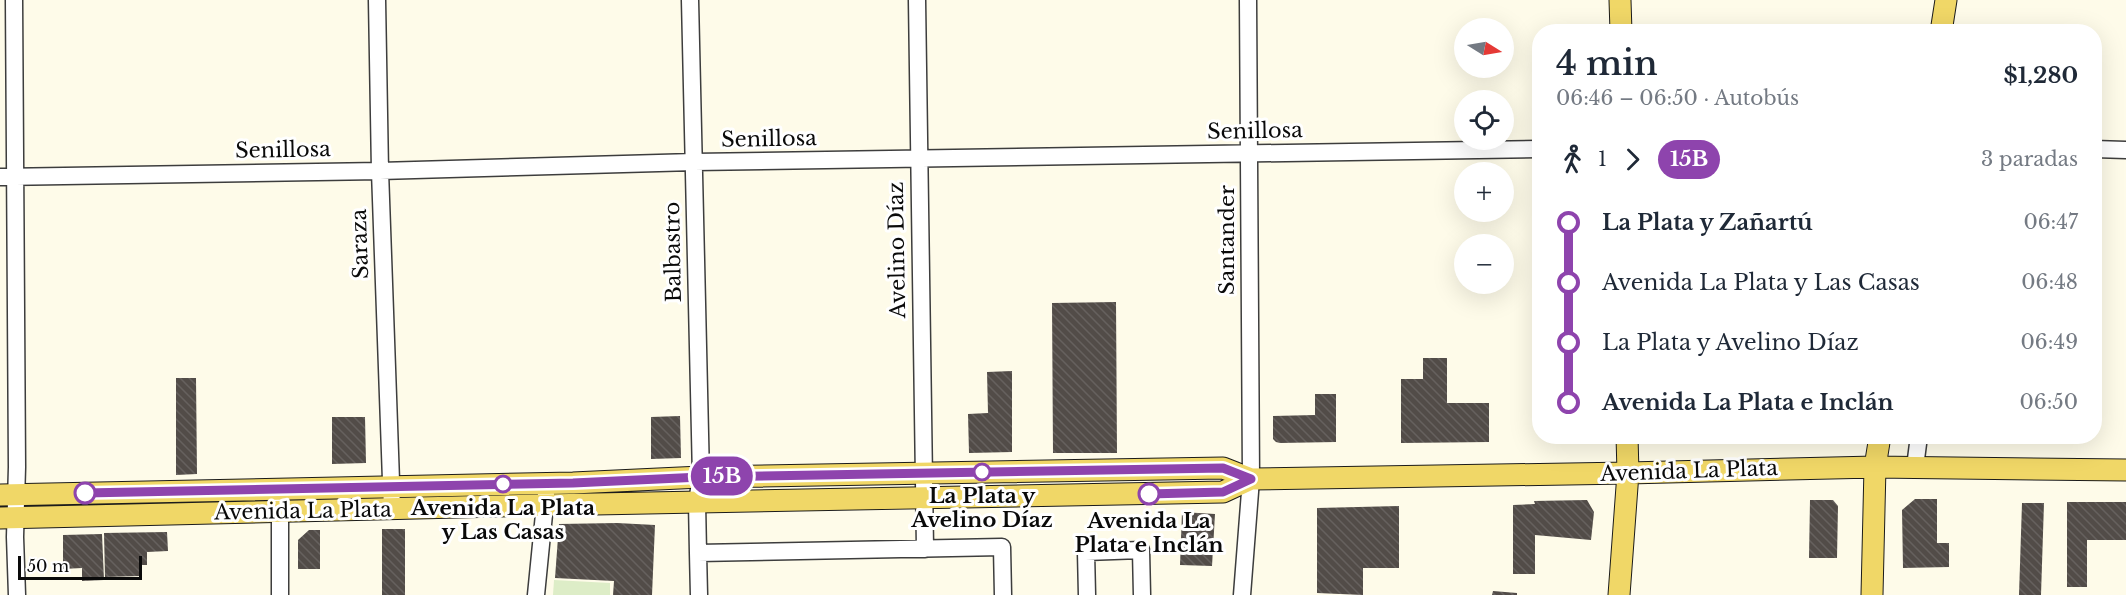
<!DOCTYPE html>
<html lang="es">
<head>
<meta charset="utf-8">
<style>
	:root { --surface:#fff; --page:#f2f2f3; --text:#1f2937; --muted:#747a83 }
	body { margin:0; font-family:"Libre Baskerville",serif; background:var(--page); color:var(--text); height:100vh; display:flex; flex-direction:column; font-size:22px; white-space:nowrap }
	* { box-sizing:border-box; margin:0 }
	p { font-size:20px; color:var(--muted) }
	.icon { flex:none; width:33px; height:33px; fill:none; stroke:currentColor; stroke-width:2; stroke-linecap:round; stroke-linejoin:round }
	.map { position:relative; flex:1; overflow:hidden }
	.details { position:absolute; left:1532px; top:24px; width:570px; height:420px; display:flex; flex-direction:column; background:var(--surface); border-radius:24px; box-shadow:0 6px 24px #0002 }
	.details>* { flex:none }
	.badge { padding:0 12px; border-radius:20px; font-size:21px; line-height:39px }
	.needle { width:39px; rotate:101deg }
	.buttons { position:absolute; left:1454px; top:18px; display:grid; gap:12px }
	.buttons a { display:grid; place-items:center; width:60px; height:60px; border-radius:50%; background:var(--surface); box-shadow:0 6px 24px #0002; font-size:30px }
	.scale { position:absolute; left:18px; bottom:15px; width:124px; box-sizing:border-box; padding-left:6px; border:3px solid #0a0a0a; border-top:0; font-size:16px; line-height:21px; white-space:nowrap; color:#0a0a0a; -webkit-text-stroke:4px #fff; paint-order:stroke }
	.map>.badge { position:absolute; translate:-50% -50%; box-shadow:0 0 0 3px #fff }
	.legs { display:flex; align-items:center; gap:9px; height:66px; padding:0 24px; font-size:20px }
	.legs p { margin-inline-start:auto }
	.head { display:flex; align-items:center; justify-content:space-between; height:102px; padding:0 24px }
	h1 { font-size:33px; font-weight:600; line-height:45px }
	ul { padding:0 24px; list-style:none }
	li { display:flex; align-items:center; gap:21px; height:60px; font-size:22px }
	li i { display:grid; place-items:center; width:9px; height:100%; margin:0 8px; background:currentColor }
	li i::after { content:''; width:15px; height:15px; margin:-8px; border:4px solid; border-radius:50%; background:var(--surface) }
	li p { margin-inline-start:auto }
	li:first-child i { background:linear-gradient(#0000 50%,currentColor 0) }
	li:last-child i { background:linear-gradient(currentColor 50%,#0000 0) }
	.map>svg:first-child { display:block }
	.pitch { fill:#ddedc7 }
	.building { fill:url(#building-back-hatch) }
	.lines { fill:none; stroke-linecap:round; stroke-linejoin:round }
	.minor-casing { stroke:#3d3d3d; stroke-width:19 }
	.major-casing { stroke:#1b1b1b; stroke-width:23 }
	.minor { stroke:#fff; stroke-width:16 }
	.major { stroke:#f0d767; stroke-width:21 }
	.line-1-casing { stroke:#fff; stroke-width:14 }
	.line-1 { stroke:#8e44ad; stroke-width:9 }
	.stop-1-dot { fill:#fff; stroke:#8e44ad; stroke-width:3 }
	.labels { text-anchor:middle; stroke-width:6; stroke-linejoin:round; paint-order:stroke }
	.street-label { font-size:21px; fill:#0a0a0a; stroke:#fff }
	.stop-label { font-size:21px; font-weight:bold; fill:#0a0a0a; stroke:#fff }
</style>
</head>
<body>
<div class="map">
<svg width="2126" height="595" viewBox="0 0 2126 595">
	<defs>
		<pattern id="building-back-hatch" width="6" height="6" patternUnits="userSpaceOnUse" patternTransform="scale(1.5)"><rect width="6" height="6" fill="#524c48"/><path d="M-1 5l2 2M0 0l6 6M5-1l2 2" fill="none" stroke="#66615e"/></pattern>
	</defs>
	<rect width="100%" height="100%" fill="#fefbe9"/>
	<path class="pitch" d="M554,580L610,583V595H553Z"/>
	<path class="building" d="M1116,302L1117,453H1053L1052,303Z
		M1423,358H1447V403H1489V442L1401,443V379H1423Z
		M1012,371V452L969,453L968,414L988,413L987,372Z
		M176,378H196L197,474L176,475Z
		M1315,394H1336V442L1280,443L1276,442L1273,439V416L1315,415Z
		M680,416L681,458L651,459V417Z
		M332,417H365L366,463L332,464Z
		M1550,436H1593L1587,442L1550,441Z
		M1915,499H1937V543H1949V567L1903,568L1902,510Z
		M1587,500L1594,512L1591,540L1535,535V574H1513V505L1535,504L1534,501Z
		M1810,500H1833L1838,506L1837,558H1809Z
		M2067,502H2126V540H2087V587H2067Z
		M2022,503H2044L2041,595H2019Z
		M1399,506V568H1363V595L1317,593V508Z
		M1182,512L1215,514L1212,566L1180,565Z
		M617,523L655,525L652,595H613L614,581L555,578L559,524Z
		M382,529H405V595H382Z
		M309,530H320V569H298V540Z
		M167,532L168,551L147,552V565H141V576L105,577L104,533Z
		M102,534L104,580L82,581V568L63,569V535Z
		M1493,591L1517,593V595H1492Z"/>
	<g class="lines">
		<defs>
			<path id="minor" d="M14,0L17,467L15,537L17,595
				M377,0L380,171L392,509
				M690,0L701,477L697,502L698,553
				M917,0L925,549
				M2094,149L2126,150
				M0,177L380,171L694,162L1539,149
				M1915,467L1919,436
				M280,499V595
				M536,595L546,494
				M699,595L698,553L1002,547L1003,595
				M1087,595L1086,552L1141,550L1142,595
				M1242,595L1251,479L1248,0"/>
			<path id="major" d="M1620,0L1621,32
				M1941,32L1946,0
				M0,495L573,483L701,477L1223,468L1251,479L1628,473L1875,467L2126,470
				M0,518L544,505L1223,492L1251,479
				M1619,595L1628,473L1627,436
				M1872,595L1875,467L1880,436"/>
		</defs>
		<use href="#minor" class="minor-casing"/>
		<use href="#major" class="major-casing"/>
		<use href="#minor" class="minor"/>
		<use href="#major" class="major"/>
	</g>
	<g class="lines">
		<defs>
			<path id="line-1" d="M85,493L573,483L701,477L1223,468L1251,479L1223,492L1149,494"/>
		</defs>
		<use href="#line-1" class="line-1-casing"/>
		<use href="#line-1" class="line-1"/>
	</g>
	<g class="stop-1-dot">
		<circle cx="982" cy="472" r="8"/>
		<circle cx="503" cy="484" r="8"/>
		<circle cx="85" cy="493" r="10"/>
		<circle cx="1149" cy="494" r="10"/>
	</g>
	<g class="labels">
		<g class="street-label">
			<text transform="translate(1255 131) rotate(-1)" y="7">Senillosa</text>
			<text transform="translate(769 139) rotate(-1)" y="7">Senillosa</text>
			<text transform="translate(283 150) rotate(-1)" y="7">Senillosa</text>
			<text transform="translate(1227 240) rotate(-90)" y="7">Santander</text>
			<text transform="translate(360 244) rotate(-92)" y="7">Saraza</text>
			<text transform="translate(897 250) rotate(-91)" y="7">Avelino Díaz</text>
			<text transform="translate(673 252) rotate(-91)" y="7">Balbastro</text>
			<text transform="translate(1689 471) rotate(-2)" y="7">Avenida La Plata</text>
			<text transform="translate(303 511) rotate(-1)" y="7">Avenida La Plata</text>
		</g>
		<g class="stop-label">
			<text x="982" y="503">La Plata y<tspan x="982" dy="24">Avelino Díaz</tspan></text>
			<text x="503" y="515">Avenida La Plata<tspan x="503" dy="24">y Las Casas</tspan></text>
			<text x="1149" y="528">Avenida La<tspan x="1149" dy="24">Plata e Inclán</tspan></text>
		</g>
	</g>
</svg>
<div class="buttons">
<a><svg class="needle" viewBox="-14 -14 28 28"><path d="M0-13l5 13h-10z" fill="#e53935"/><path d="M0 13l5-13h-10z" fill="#747a83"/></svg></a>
<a><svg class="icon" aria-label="locate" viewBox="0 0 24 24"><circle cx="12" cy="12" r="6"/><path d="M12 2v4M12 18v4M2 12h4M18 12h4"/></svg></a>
<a>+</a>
<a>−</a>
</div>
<div class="scale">50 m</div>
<b class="badge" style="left:722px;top:476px;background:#8e44ad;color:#fff">15B</b>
<section class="details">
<div class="head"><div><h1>4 min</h1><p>06:46 – 06:50 · Autobús</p></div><b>$1,280</b></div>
<div class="legs"><svg class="icon" aria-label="walk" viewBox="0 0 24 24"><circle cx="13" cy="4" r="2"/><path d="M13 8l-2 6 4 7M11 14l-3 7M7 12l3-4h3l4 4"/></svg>1<svg class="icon" aria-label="forward" viewBox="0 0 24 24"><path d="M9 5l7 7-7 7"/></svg><b class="badge" style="background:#8e44ad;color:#fff">15B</b><p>3 paradas</p></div>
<ul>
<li><i style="color:#8e44ad"></i><b>La Plata y Zañartú</b><p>06:47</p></li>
<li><i style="color:#8e44ad"></i><span>Avenida La Plata y Las Casas</span><p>06:48</p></li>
<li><i style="color:#8e44ad"></i><span>La Plata y Avelino Díaz</span><p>06:49</p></li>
<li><i style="color:#8e44ad"></i><b>Avenida La Plata e Inclán</b><p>06:50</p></li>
</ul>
</section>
</div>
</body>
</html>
